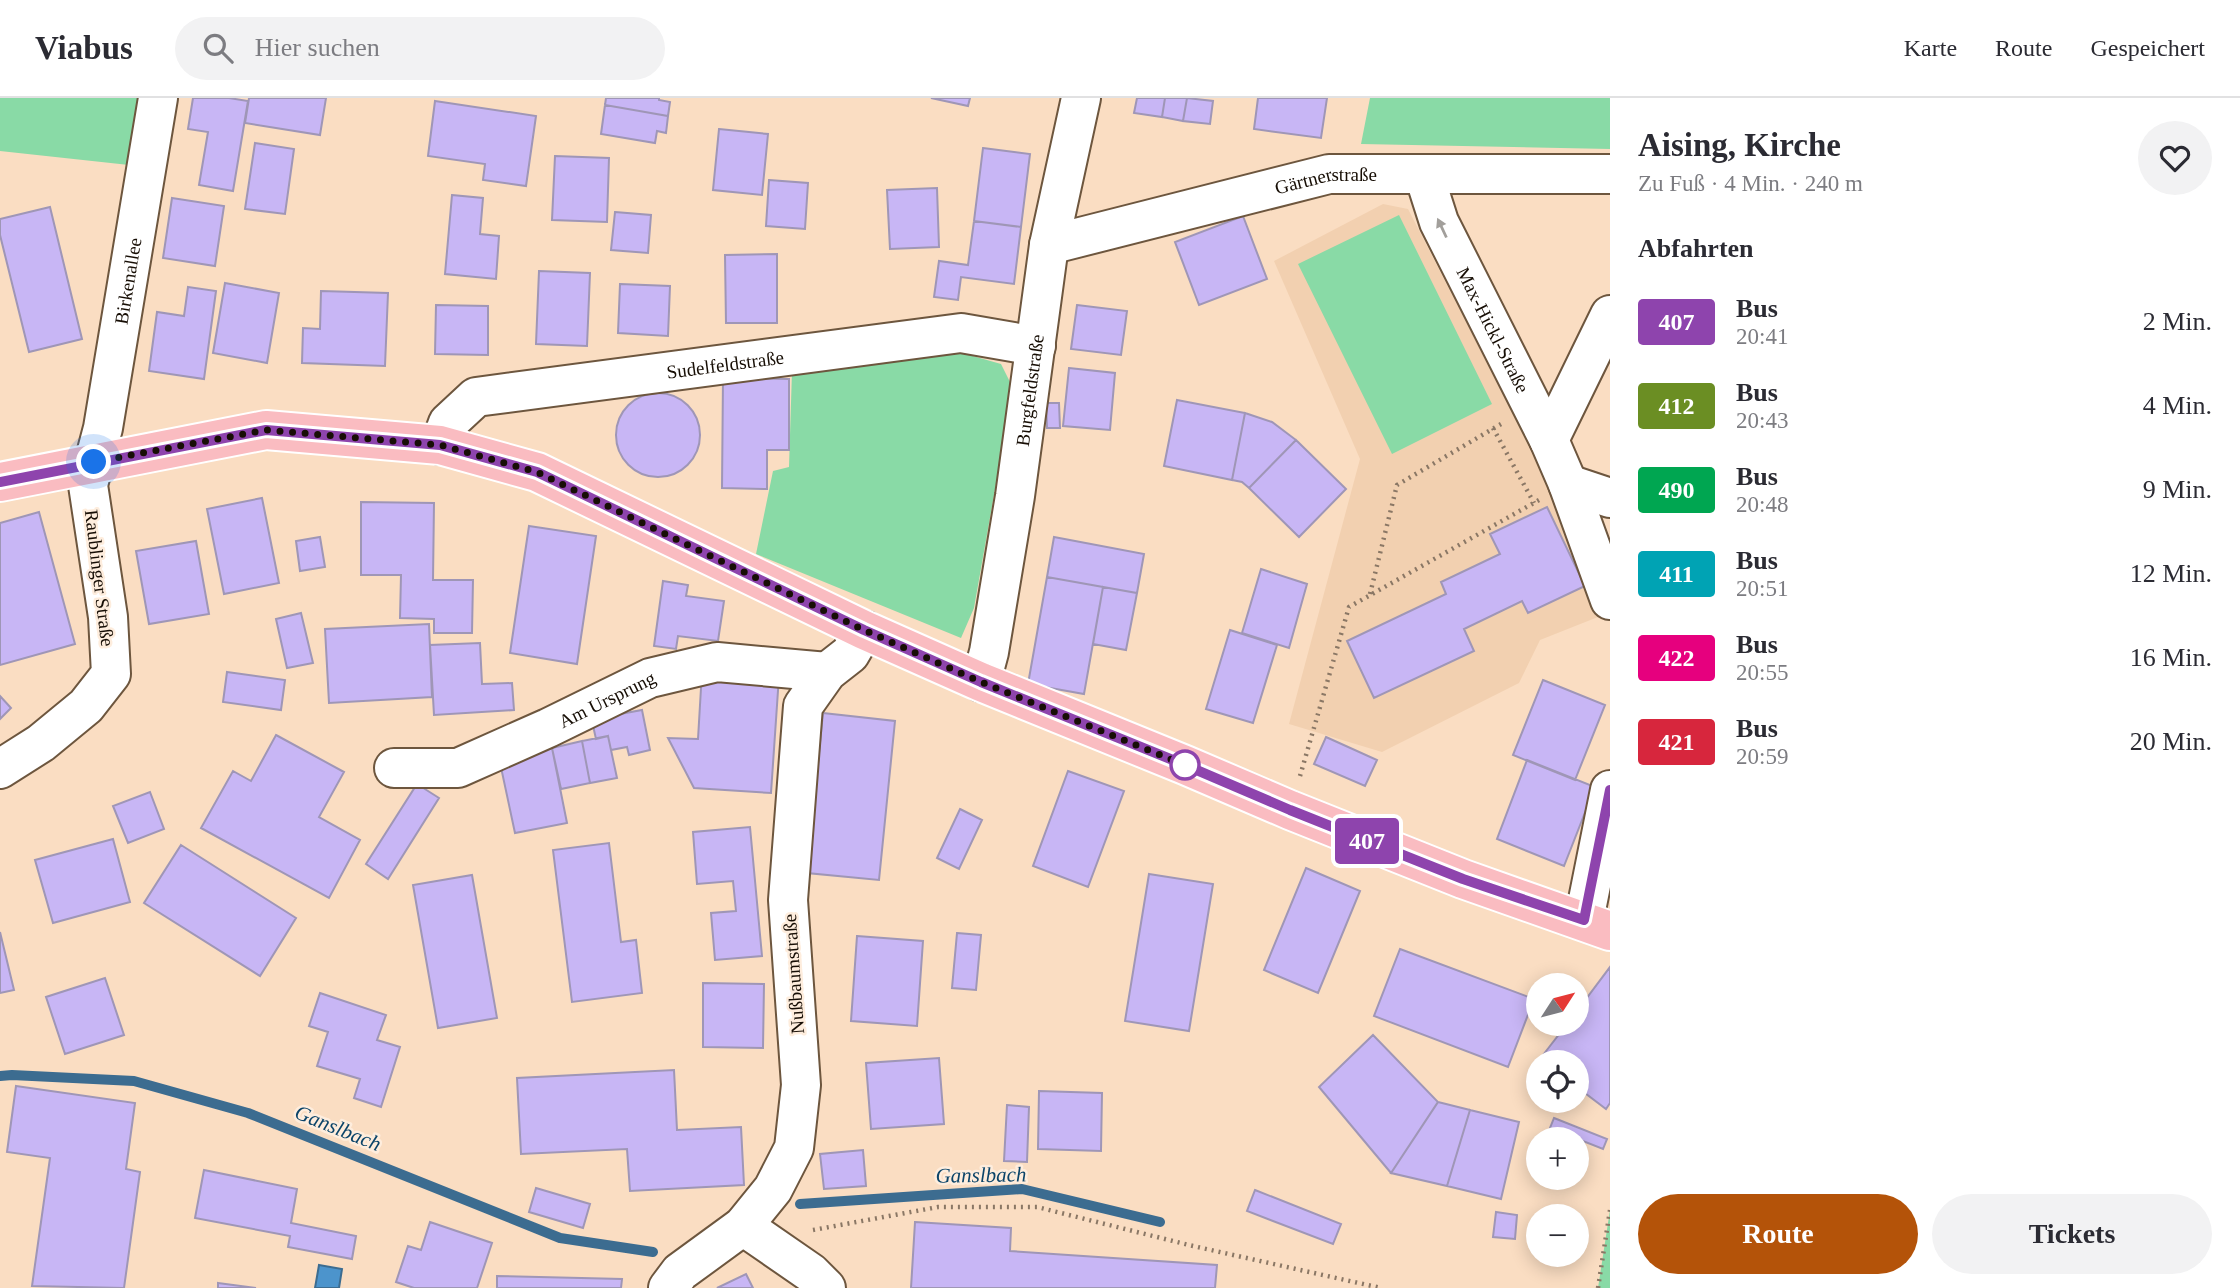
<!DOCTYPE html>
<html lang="de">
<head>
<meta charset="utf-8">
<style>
	:root { --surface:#fff; --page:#f2f2f3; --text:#2b2b33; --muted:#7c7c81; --line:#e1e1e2; --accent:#b45309 }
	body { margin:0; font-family:Georgia,serif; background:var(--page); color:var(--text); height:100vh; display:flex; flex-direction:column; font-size:26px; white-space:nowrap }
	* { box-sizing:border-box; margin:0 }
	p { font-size:23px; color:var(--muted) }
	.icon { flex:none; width:38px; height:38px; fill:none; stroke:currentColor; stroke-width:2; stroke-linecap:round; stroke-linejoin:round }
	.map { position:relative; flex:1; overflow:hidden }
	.side { display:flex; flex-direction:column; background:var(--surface); width:630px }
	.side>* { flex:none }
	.badge { padding:0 14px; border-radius:5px; font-size:24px; line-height:46px }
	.needle { width:46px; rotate:54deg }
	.fabs { position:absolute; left:1526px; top:875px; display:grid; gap:14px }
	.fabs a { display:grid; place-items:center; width:63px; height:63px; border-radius:50%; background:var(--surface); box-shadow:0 4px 18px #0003; font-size:35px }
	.you { position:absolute; width:35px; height:35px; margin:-18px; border:5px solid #fff; border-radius:50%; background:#1a73e8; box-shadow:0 0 0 10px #1a73e833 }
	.map>.badge { position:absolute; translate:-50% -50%; box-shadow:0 0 0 4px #fff }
	h2 { padding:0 28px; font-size:26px; line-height:63px }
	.round { display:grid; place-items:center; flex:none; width:74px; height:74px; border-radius:37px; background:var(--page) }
	.head { display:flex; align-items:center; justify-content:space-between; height:119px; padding:0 28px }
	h1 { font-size:33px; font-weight:800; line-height:52px }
	.cta { display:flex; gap:14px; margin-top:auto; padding:14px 28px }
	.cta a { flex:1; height:80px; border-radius:42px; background:var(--accent); color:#fff; font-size:28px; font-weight:800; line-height:80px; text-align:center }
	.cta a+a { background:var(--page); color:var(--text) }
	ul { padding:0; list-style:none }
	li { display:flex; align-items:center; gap:21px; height:84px; padding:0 28px }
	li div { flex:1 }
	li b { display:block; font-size:26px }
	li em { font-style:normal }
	li .badge { min-width:77px; font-weight:700; text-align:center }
	header { display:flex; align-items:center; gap:42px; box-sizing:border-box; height:98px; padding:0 35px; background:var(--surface); border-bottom:2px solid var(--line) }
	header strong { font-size:33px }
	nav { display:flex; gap:38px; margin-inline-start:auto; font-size:24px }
	.search { width:490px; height:63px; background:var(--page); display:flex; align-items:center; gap:18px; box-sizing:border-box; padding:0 24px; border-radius:38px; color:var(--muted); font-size:26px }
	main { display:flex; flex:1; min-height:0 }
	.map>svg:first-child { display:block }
	.built { fill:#f2d0b0 }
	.green { fill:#89daa6 }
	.water { fill:#4c94cc; stroke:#3c6c90; stroke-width:2 }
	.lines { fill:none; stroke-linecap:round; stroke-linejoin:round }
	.stream { stroke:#3c6c90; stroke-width:10 }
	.building { fill:#c8b6f5; stroke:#9f96b6; stroke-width:2 }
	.minor-casing { stroke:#6d563e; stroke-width:42 }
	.major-casing { stroke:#fff; stroke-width:42 }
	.path { stroke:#8a7765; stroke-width:4.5; stroke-dasharray:2 5; stroke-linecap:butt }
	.minor { stroke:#fff; stroke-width:38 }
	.major { stroke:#fabcc1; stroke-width:38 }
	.oneway { fill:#a29f9b }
	.line-casing { stroke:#fff; stroke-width:16 }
	.line { stroke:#8e44ad; stroke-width:10 }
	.walk { stroke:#170e05; stroke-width:7; stroke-dasharray:0 12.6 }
	.stop-dot { fill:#fff; stroke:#8e44ad; stroke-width:3.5 }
	.labels { text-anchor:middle; stroke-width:5; stroke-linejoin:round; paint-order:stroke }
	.street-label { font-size:19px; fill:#170e05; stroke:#feeddd }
	.water-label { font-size:21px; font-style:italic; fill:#0b4469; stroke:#feeddd }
</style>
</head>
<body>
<header>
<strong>Viabus</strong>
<div class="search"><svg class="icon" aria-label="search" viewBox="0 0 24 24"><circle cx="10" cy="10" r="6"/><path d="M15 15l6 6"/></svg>Hier suchen</div>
<nav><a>Karte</a><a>Route</a><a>Gespeichert</a></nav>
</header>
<main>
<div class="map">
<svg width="1610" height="1190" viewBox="0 0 1610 1190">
	<rect width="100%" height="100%" fill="#faddc2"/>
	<path class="built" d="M1383,106L1408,111L1565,417L1603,517L1540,542L1519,585L1382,654L1289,626L1360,361L1274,163Z"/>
	<path class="green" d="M0,0H141L129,67L0,53Z
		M1370,0H1610V51L1361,46Z
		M1399,117L1492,306L1392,356L1298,166Z
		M955,253L1001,266L1010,284L1009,312L974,510L961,540L756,456L773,373L789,369L792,273Z
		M1610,1112V1190H1598Z"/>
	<path class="water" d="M319,1167L342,1171L339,1190H315Z"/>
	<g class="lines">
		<path class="stream" d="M0,978L12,977L134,983L248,1015L560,1140L653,1154
			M800,1106L1022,1091L1160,1124"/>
	</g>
	<path class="building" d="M193,0H229L248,3L233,93L199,87L208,34L188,31Z
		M249,0H326L320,37L245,25Z
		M606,0H659V2L670,4L668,18L605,7Z
		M931,0H970L968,8Z
		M1137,0H1165L1162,19L1134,15Z
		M1165,0H1187L1183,23L1162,19Z
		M1187,0L1213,3L1210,26L1183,23Z
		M1258,0H1327L1321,40L1254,31Z
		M435,3L536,18L526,88L483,82L485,66L428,58Z
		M605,7L668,18L666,35L657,33L655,45L601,36Z
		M719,31L768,36L762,97L713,92Z
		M255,45L294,51L285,116L245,111Z
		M983,50L1030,56L1021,129L974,123Z
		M555,58L609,60L607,124L552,122Z
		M769,82L808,85L805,131L766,128Z
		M937,90L939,149L890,151L887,92Z
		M452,97L483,100L480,136L499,138L496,181L445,176Z
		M172,100L224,108L215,168L163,160Z
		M50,109L82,241L29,254L0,137V121Z
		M615,114L651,117L648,155L611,152Z
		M1243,118L1267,181L1199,207L1175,144Z
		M974,123L1021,129L1014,186L961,179L958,202L934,199L939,163L968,167Z
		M777,156V225H726L725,157Z
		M539,173L590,175L587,248L536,246Z
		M225,185L279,195L267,265L213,255Z
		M620,186L670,188L668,238L618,235Z
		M188,189L216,193L204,281L149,273L157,214L184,218Z
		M321,193L388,195L385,268L302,265L303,230L320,231Z
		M436,207L488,208V257L435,256Z
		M1077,207L1127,213L1121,257L1071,251Z
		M1069,270L1115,275L1110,332L1063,328Z
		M723,280L789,281V352H767V391L722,390Z
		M616 337a42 42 0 1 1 84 0a42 42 0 1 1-84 0Z
		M1177,302L1245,315L1232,382L1164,368Z
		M1046,305H1059L1060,330H1047Z
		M1245,315L1272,324L1296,342L1249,390L1242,384L1232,382Z
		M1296,342L1346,391L1299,439L1249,390Z
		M262,400L279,485L224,496L207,411Z
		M361,404L434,405L433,482H473L472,535H434V521L400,520L401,477H361Z
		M1547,409L1585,488L1528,515L1522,503L1464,531L1474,553L1374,600L1347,543L1446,496L1441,484L1500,456L1490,436Z
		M39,414L75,546L0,567V425Z
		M529,428L596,438L577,566L510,555Z
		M320,439L325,469L300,473L296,443Z
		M1054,439L1144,456L1137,495L1047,479Z
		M196,443L209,516L149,526L136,453Z
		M1261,471L1307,486L1289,550L1242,535Z
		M1047,479L1103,489L1084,596L1028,586Z
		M663,483L688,487L686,498L724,503L718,543L678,538L676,551L654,548Z
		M1103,489L1137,495L1126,552L1093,546Z
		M301,515L313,565L287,570L276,521Z
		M429,526L432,599L329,605L325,531Z
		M1230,532L1277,547L1253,625L1206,611Z
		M480,545L482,586L512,585L514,612L434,617L430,547Z
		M702,573L779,578L771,695L694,690L668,640L698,641Z
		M227,574L285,582L281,612L223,604Z
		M1543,582L1605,607L1575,682L1513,657Z
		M0,598L11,610L0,621Z
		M619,608L620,616L642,612L650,652L629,657L627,649L611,652L608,638L596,641L590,614Z
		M823,615L895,623L879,782L807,775Z
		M276,637L344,674L319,719L360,742L329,800L201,730L233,673L251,683Z
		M608,638L617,680L590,685L582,643Z
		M1326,639L1377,662L1365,688L1314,666Z
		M582,643L590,685L561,691L552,650Z
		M552,650L567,725L515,735L499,660Z
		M1527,662L1595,689L1564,768L1497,741Z
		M1068,673L1124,693L1088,789L1033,768Z
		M417,686L439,700L388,781L366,766Z
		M150,694L164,731L128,745L113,708Z
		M960,711L982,722L959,771L937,760Z
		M750,729L762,858L715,862L711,815L736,813L733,783L697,786L693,734Z
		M113,741L130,804L53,825L35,762Z
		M609,745L621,844L636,842L642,895L572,904L553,752Z
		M181,747L296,820L260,878L144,805Z
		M1306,770L1360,793L1318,895L1264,872Z
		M1149,776L1213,786L1189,933L1125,923Z
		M472,777L497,920L438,930L413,787Z
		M0,834L14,892L0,895Z
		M957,835L981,837L976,892L952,890Z
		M857,838L923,843L917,928L851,923Z
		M1400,851L1534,901L1508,969L1374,918Z
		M1610,869V1005L1606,1011L1577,989V964H1544L1540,961L1567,926H1577V913Z
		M105,880L124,937L65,956L46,899Z
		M703,885L764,886L763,950L703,949Z
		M320,895L386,917L377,942L400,949L381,1009L354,1000L360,981L317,968L328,934L309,928Z
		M1373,937L1438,1004L1391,1075L1319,989Z
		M939,960L944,1026L871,1031L866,965Z
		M674,972L677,1032L741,1029L744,1087L630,1093L627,1051L521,1056L517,980Z
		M16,988L135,1005L126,1071L140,1074L124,1190L32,1188L50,1060L7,1054Z
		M1039,993L1102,995L1101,1053L1038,1051Z
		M1438,1004L1470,1012L1447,1088L1391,1075Z
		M1007,1007L1029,1009L1027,1064L1004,1063Z
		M1470,1012L1519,1024L1501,1101L1447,1088Z
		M1554,1020L1607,1041L1603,1051L1550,1030Z
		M863,1052L866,1088L824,1091L820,1056Z
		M204,1072L297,1091L291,1125L356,1138L352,1161L288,1149L290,1138L195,1120Z
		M536,1090L590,1106L583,1130L529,1114Z
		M1255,1092L1341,1126L1333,1146L1247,1113Z
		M1496,1114L1517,1117L1515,1141L1493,1139Z
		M430,1124L492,1145L477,1190H414L396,1184L408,1148L421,1152Z
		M915,1124L1011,1130L1010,1153L1217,1167L1215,1190H911Z
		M746,1176L753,1190H717Z
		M497,1178L622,1181L621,1190H497Z
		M218,1185L256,1190H218Z"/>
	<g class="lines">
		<defs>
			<g id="minor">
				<path id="s1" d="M1424,77L1439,124L1549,342L1568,386L1610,502"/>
				<path id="s2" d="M1049,147L1329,76H1610"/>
				<path d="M1549,342L1610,217"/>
				<path id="s3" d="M440,347L448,325L476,299L961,235L1036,248"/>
				<path d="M1568,386L1610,400"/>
				<path id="s4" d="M981,584L989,554L1015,398L1049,147L1081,0"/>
				<path id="s5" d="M394,670H458L548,630L650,580L717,564L827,574"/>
				<path id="s6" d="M0,671L41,645L86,608L111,576L108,519L88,387L103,330L158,0"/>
				<path d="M1584,822L1610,692"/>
				<path d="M743,1128L811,1175L826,1190"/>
				<path d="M668,1190L680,1174L743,1128L773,1091L794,1050L801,987L788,802L803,608L827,574L850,556L864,532"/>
			</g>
			<path id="major" d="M0,384L266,332L440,347L537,374L864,532L981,584L1185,667L1290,712L1463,781L1610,833"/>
		</defs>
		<use href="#minor" class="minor-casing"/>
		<use href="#major" class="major-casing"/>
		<path class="path" d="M1493,330L1534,405
			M1370,496L1397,387L1501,326
			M1300,678L1349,509L1539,402
			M813,1132L938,1109H1037L1193,1148L1381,1190
			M1598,1190L1610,1112"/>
		<use href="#minor" class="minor"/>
		<use href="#major" class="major"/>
	</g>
	<defs><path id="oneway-solid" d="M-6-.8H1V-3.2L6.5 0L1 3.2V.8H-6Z" transform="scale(1.75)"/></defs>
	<use class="oneway" href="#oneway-solid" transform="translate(1442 130) rotate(-115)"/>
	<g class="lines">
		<defs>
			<path id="line" d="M0,384L266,332L440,347L537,374L864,532L981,584L1185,667L1290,712L1463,781L1584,822L1610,692"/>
		</defs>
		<use href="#line" class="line-casing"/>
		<use href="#line" class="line"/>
		<path class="walk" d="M94,364L266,332L440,347L537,374L864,532L981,584L1185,667"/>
	</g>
	<circle class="stop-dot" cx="1185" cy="667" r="14"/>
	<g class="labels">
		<g class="street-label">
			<text dy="7" stroke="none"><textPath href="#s2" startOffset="285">Gärtnerstraße</textPath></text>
			<text dy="7" stroke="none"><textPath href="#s6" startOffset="546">Birkenallee</textPath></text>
			<text dy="7" stroke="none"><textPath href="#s1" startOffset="170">Max-Hickl-Straße</textPath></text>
			<text dy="7" stroke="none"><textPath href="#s3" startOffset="313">Sudelfeldstraße</textPath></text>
			<text dy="7" stroke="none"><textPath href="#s4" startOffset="296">Burgfeldstraße</textPath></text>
			<text transform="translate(100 480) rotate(83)" y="7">Raublinger Straße</text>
			<text dy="7" stroke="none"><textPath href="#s5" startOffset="228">Am Ursprung</textPath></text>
			<text transform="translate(793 876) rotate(-94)" y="7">Nußbaumstraße</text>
		</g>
		<g class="water-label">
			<text transform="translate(338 1030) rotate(22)" y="7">Ganslbach</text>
			<text transform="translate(981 1077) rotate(-1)" y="7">Ganslbach</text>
		</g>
	</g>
</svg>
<div class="fabs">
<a><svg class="needle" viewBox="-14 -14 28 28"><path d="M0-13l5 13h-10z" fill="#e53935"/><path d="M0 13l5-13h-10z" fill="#7c7c81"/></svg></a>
<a><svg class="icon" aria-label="locate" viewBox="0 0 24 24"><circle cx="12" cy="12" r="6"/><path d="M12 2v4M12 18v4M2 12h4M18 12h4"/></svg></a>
<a>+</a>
<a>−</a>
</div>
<div class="you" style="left:94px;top:364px"></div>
<b class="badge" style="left:1367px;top:743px;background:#8e44ad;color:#fff">407</b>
</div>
<section class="side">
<div class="head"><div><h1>Aising, Kirche</h1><p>Zu Fuß · 4 Min. · 240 m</p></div><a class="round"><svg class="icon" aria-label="heart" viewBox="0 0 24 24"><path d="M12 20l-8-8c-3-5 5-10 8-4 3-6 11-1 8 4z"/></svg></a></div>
<h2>Abfahrten</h2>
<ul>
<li><span class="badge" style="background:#8e44ad;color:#fff">407</span><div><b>Bus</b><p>20:41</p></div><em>2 Min.</em></li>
<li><span class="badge" style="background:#6b8e23;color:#fff">412</span><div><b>Bus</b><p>20:43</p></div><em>4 Min.</em></li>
<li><span class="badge" style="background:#00a651;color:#fff">490</span><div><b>Bus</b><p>20:48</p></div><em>9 Min.</em></li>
<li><span class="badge" style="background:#00a3b4;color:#fff">411</span><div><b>Bus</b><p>20:51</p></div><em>12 Min.</em></li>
<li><span class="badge" style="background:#e6007e;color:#fff">422</span><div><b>Bus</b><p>20:55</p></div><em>16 Min.</em></li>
<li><span class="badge" style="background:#d7263d;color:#fff">421</span><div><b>Bus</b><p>20:59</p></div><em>20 Min.</em></li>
</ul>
<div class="cta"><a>Route</a><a>Tickets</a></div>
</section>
</main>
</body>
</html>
